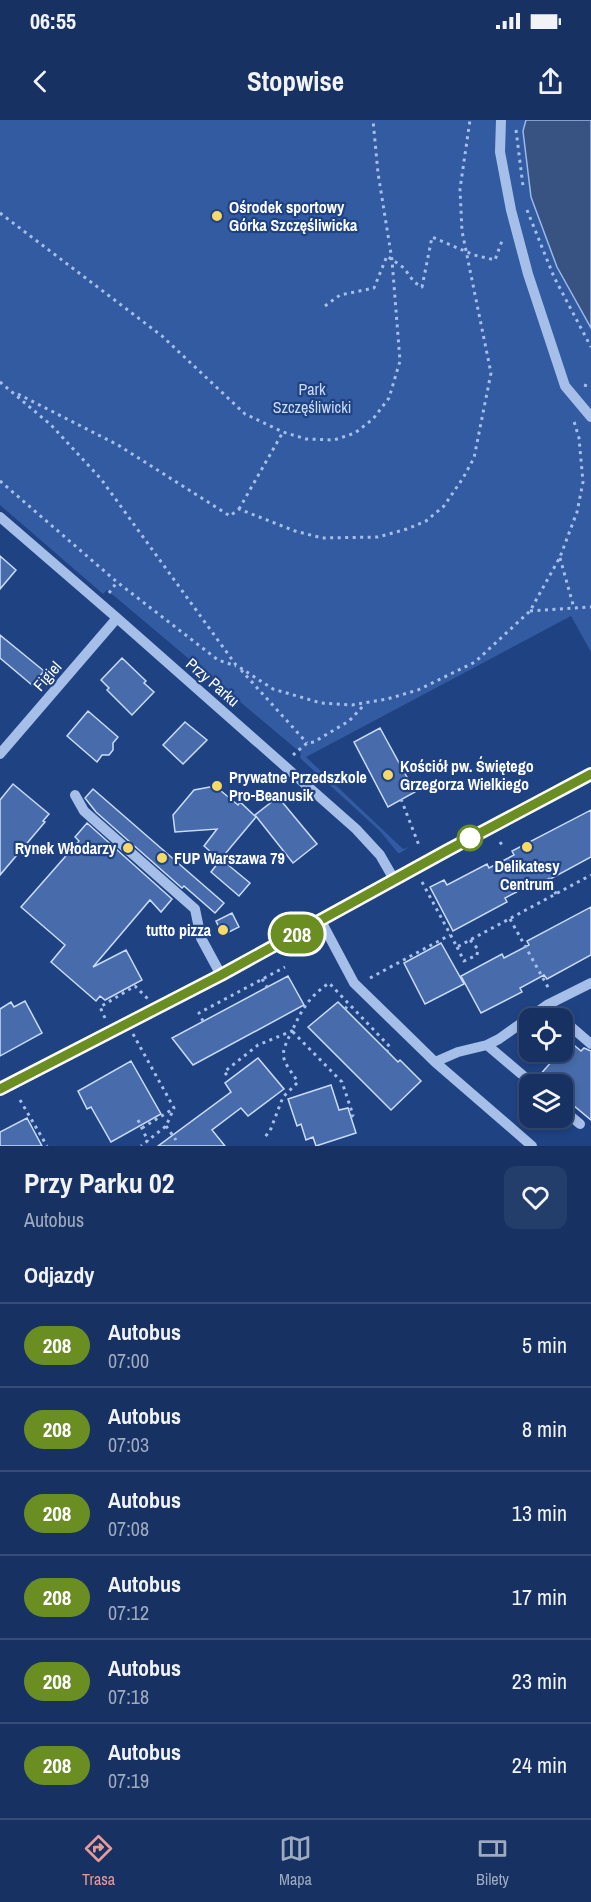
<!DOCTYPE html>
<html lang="pl">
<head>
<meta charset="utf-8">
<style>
	:root { --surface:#173262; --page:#243e6b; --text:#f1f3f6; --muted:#9eaabe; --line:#364d77; --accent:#e69b98 }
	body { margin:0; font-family:"Archivo Narrow",sans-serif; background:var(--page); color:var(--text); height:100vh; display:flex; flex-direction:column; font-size:22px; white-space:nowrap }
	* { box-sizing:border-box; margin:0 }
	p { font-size:20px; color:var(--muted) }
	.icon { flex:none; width:33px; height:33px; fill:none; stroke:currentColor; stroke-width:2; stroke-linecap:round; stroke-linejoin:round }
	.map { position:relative; height:1026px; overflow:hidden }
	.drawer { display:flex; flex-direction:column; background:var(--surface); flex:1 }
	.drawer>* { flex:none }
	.badge { padding:0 12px; border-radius:20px; font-size:21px; line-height:39px }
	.controls { position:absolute; left:519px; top:888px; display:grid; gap:12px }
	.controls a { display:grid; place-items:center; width:54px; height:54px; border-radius:12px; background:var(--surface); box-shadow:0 3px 9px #0003,0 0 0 2px var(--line); font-size:30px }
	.map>.badge { position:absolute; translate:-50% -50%; box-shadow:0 0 0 3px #fff }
	h2 { padding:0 24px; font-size:22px; line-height:54px }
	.round { display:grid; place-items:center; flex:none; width:63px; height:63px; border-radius:12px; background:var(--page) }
	.headline { display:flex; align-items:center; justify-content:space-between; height:102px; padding:0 24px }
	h1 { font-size:28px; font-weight:700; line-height:45px }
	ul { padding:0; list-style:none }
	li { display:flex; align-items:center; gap:18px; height:84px; padding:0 24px; border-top:2px solid var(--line) }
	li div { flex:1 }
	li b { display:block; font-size:22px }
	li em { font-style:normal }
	li .badge { min-width:66px; font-weight:700; text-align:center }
	.status { display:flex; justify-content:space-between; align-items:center; height:42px; padding:0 30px; background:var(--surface); direction:ltr }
	.status svg { height:16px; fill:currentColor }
	header { display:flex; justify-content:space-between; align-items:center; height:78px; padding:0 24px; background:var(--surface); font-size:27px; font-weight:700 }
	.tabs { display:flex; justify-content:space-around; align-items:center; height:84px; border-top:2px solid var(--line); background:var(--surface); font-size:16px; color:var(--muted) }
	.tabs a { display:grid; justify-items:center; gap:3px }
	.tabs .selected { color:var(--accent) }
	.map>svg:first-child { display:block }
	.green { fill:#335ba1 }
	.water { fill:#385281; stroke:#9ab8ea; stroke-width:1.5 }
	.building { fill:#486cab; stroke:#cadbf7; stroke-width:1.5 }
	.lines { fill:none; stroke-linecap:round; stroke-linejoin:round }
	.path { stroke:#a6bfe9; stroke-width:3; stroke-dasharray:3 4.5; stroke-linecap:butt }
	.minor { stroke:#a6bfe9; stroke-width:10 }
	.line-casing { stroke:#fff; stroke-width:14 }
	.line { stroke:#6b8e23; stroke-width:9 }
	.poi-dot { fill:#f7d966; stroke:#1f4283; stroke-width:2 }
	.stop-dot { fill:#fff; stroke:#6b8e23; stroke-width:3 }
	.labels { text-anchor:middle; stroke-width:4.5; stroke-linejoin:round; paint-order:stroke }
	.poi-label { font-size:16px; font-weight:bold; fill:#fff; stroke:#1f4283; text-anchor:start }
	.park-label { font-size:16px; fill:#cadbf7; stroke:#1f4283 }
	.street-label { font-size:16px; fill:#fff; stroke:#1f4283 }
</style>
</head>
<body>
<div class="status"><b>06:55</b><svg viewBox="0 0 49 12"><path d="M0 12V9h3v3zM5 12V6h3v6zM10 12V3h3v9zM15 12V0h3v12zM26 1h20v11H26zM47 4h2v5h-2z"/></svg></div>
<header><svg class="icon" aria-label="back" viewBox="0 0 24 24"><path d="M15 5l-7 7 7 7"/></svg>Stopwise<svg class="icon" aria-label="share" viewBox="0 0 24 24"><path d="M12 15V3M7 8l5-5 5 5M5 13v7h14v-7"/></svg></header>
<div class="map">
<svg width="591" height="1026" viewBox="0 0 591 1026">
	<rect width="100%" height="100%" fill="#1f4283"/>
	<path class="green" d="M0,0H591V532L571,496L306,637L403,729L409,727L400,733H398L380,711L300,638L301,633L107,470L103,474L0,385Z"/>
	<path class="water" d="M526,0H591V208L557,147L531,77L523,11Z"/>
	<path class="building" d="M0,436L16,450L0,469Z
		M0,515L44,551L32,565L0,538Z
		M122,538L146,561L144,563L154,572L132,595L107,570L109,568L101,560Z
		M88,591L118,617L113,623V630L109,635H102L97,642L67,616Z
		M185,602L207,620L183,644L163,625Z
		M380,608L415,672L388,687L354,622Z
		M13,664L49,694L43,701L45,702L0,755V680Z
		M215,666L238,685L240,682L256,697L220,740L204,726L217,709L175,712L173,695L194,670Z
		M93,669L224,783L215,793L184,766L182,768L96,692L85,678Z
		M278,677L317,724L293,743L255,695Z
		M591,690V737L532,769L530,765L505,778L507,782L453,811L430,767L444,760L447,765L487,744L489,748L514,735L512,731Z
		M87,703L172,779L161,792L150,780L93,847L126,830L142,860L105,880L100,876L96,881L51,842L65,825L21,787L79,721L75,717Z
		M221,739L250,763L239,776L211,752Z
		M591,787V835L547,859L544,855L520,868L522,872L481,893L461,856L502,834L504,838L529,825L527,821Z
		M232,793L239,807L223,815L216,801Z
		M441,823L464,864L425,884L404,843Z
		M288,856L304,885L193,945L172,918Z
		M25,881L42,913L0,936V889L11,882L14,887Z
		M338,882L398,942L400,940L421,961L391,990L308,907Z
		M569,921L581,931L584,928L591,931V1000L562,976V964H549L539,956L560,932H562Z
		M258,938L284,969L248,996L241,988L212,1010L225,1026H158L231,972L225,963Z
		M131,941L161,994L111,1022L91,987L87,989L78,971Z
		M331,965L339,990L348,988L356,1013L316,1026L313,1017L306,1020L301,1004L297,1006L288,979Z
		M27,998L42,1026H0V1012Z"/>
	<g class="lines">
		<path class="path" d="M516,10L523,66
			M527,90L554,157L591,227
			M0,93L162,216L245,294L283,312L306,319L334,320L355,313L373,299L389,278L400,241L392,140L378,53L373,0
			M325,186L340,175L374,168L387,136L404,148L414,162L422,167L432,117L474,135L495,140L503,118
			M0,262L51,305L101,359L236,545L273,569L321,583L352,585L387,579L418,570L475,542L530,491L560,437L577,392L583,362L579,318L573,298
			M584,265L591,267
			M18,274L118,325L230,396L239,389L295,411L322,418L378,417L407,409L426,401L444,386L463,358L474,338L491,253L462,111L460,69L470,0
			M0,361L117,462L218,540L236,546
			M239,389L283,312
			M560,438L574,488
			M109,473L117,462
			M530,491L591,487
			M241,550L307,623
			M293,635L307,623L314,622L349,601L365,584
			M401,679L420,728
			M500,722L502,725
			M548,758L556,774
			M422,762L457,827L591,755
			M510,799L549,869
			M457,827L464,841L477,835L478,829L470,820
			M370,858L450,815
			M262,859L267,867
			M345,889L349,884
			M105,898L100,887L135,866L148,879
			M203,901L199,893L285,847
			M133,914L174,988L166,1006L141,1026
			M227,955L224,952L258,925L292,911C278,938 282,938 298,962L283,977L270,1011L264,1018
			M20,980L47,1026
			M351,997L353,995L342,962L292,911C302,889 309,877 329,863L390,927L387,931
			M138,1000L148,1021
			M166,1006L176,1020
			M142,1008L173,989"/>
		<path class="minor" d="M501,0L500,32L511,90L528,154L565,266L591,297
			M0,397L117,498L356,709L380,735L395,761
			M0,634L117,498
			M75,675L84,691L195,789L201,818L221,855
			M321,801L354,863L435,942L458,932L487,925L499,919L547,885L591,863
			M562,899L591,924
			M487,925L533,964
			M435,942L532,1026
			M0,969L221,855L448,730L591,655
			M562,989L580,1004"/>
	</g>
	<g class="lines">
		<defs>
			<path id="line" d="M0,969L221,855L448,730L591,654"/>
		</defs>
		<use href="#line" class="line-casing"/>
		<use href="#line" class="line"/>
	</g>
	<g class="poi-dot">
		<circle cx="217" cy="96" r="6"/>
		<circle cx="388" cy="655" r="6"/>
		<circle cx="217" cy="666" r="6"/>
		<circle cx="527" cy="727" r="6"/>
		<circle cx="128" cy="728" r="6"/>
		<circle cx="162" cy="738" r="6"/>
		<circle cx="223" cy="810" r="6"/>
	</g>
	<circle class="stop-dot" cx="470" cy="718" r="12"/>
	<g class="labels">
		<g class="poi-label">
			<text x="229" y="93">Ośrodek sportowy<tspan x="229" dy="18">Górka Szczęśliwicka</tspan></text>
			<text x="400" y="652">Kościół pw. Świętego<tspan x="400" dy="18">Grzegorza Wielkiego</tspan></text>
			<text x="229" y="663">Prywatne Przedszkole<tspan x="229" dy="18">Pro-Beanusik</tspan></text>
			<text x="116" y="734" text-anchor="end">Rynek Włodarzy</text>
			<text x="174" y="744">FUP Warszawa 79</text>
			<text x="527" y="752" text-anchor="middle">Delikatesy<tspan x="527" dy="18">Centrum</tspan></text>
			<text x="211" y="816" text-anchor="end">tutto pizza</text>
		</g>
		<g class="park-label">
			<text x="312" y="275">Park<tspan x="312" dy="18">Szczęśliwicki</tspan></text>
		</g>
		<g class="street-label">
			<text transform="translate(47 556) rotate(-49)" y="6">Figiel</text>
			<text transform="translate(213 562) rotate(41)" y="6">Przy Parku</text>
		</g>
	</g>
</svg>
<div class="controls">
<a><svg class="icon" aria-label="locate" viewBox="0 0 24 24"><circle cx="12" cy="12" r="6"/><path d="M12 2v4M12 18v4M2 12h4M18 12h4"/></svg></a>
<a><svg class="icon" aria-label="layers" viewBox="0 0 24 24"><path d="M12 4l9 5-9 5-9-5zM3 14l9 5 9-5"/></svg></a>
</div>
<b class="badge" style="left:297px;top:814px;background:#6b8e23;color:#fff">208</b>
</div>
<section class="drawer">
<div class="headline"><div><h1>Przy Parku 02</h1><p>Autobus</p></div><a class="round"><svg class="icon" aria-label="heart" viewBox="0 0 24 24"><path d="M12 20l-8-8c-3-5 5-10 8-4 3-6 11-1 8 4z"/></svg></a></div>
<h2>Odjazdy</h2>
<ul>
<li><span class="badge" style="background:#6b8e23;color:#fff">208</span><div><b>Autobus</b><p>07:00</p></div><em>5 min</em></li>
<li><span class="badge" style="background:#6b8e23;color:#fff">208</span><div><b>Autobus</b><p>07:03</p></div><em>8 min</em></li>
<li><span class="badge" style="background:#6b8e23;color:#fff">208</span><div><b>Autobus</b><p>07:08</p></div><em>13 min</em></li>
<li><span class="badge" style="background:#6b8e23;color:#fff">208</span><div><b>Autobus</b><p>07:12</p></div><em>17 min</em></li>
<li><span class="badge" style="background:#6b8e23;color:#fff">208</span><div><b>Autobus</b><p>07:18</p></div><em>23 min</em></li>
<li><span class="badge" style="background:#6b8e23;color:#fff">208</span><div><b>Autobus</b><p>07:19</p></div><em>24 min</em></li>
</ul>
</section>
<nav class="tabs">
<a class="selected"><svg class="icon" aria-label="directions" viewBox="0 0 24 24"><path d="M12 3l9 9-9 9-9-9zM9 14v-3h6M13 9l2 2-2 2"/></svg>Trasa</a>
<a><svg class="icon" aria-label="map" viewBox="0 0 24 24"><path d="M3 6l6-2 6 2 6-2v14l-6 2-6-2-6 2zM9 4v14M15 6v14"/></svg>Mapa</a>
<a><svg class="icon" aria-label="tickets" viewBox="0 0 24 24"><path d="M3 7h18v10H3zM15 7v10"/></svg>Bilety</a>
</nav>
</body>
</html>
